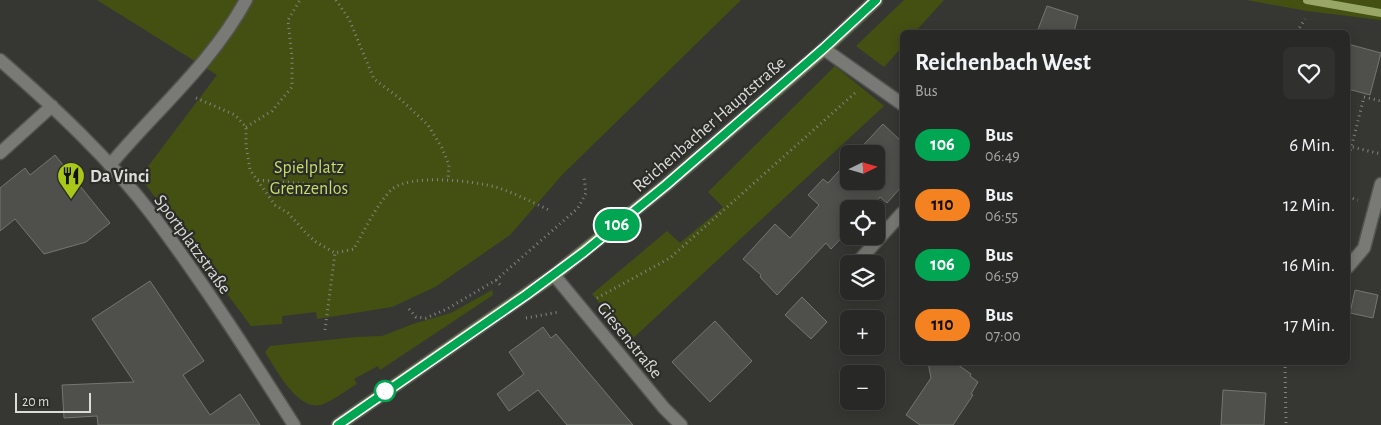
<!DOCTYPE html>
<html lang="de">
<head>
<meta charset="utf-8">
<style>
	:root { --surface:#282926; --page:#30312e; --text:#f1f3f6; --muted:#a5a6a7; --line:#444543 }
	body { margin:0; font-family:"Alegreya Sans",sans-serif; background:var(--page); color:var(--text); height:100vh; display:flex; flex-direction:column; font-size:19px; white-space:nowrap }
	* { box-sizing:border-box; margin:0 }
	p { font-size:16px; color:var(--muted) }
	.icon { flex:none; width:28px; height:28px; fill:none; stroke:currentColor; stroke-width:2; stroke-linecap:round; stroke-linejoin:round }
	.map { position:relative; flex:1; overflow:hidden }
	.side { position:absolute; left:900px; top:30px; width:450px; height:335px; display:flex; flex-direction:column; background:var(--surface); border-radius:8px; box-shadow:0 2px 12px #0003,0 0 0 1px var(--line) }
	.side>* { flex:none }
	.badge { padding:0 10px; border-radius:16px; font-size:18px; line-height:32px }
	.needle { width:32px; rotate:85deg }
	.buttons { position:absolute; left:840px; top:145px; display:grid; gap:10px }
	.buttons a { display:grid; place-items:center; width:45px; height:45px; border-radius:8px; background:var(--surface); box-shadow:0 2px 12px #0003,0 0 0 1px var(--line); font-size:25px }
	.scale { position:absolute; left:15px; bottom:12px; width:76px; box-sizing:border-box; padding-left:5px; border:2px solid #dbdcd9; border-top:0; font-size:14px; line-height:18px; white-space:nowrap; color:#dbdcd9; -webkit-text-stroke:4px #2c2d29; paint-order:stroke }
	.map>.badge { position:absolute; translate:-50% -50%; box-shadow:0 0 0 2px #fff }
	.round { display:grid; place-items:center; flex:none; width:52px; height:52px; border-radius:8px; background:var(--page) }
	.summary { display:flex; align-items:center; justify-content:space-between; height:85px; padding:0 15px }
	h1 { font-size:24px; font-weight:700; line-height:38px }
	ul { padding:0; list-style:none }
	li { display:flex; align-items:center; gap:15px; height:60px; padding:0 15px }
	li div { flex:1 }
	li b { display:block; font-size:19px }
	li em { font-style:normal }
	li .badge { min-width:55px; font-weight:700; text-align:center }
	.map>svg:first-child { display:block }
	.green { fill:#445012 }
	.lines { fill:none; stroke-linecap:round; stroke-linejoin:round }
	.stream { stroke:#99a766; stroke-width:8 }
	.building { fill:#4f504b; stroke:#757671 }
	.lane-casing { stroke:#52544f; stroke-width:15 }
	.street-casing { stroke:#52544f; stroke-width:15 }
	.primary-casing { stroke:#52544f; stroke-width:15 }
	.path { stroke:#848582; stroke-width:3; stroke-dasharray:1 4; stroke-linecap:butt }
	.lane { stroke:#797a75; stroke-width:12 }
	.street { stroke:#797a75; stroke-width:12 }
	.primary { stroke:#86935c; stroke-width:12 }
	.line-casing { stroke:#fff; stroke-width:11 }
	.line { stroke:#00a651; stroke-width:8 }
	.stop-dot { fill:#fff; stroke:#00a651; stroke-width:2.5 }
	.labels { text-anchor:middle; stroke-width:4.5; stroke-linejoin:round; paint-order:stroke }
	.street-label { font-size:18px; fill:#dbdcd9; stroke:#2c2d29 }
	.park-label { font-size:18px; fill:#c3dd65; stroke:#2c2d29 }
	.poi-label { font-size:18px; font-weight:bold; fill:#dbdcd9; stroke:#2c2d29; text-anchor:start }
</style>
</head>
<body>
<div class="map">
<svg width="1381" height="425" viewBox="0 0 1381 425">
	<rect width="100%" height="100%" fill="#363733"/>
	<path class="green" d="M97,0H741L562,175L510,235L435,287L392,307L317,319L316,312L282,316V324L251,326L140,177L217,75Z
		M904,0H944L915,32H902V47L884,67L856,46Z
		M1246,0H1381V20L1307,11Z
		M835,66L884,106L630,341L592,294L667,231L680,243L723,207L708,192Z
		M492,290L493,295L380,370L378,366L354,379L357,384C348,389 330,403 320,405C297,410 276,369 265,352L270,346L356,337L382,336L413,324L451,313Z"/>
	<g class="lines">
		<path class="stream" d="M1307,0L1381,13"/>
	</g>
	<path class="building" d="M1047,6L1078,16L1074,32H1037Z
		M1348,44L1381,53L1370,95L1348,89Z
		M883,124L902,142V186L887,203L880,197L869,209H849V230L831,249L826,243L777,295L760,277L761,275L743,259L775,224L790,238L819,205L808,195L823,179L828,183L849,160V181H876V154H855Z
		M55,155L110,223L86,242L44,254L15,219L0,231V188L25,168L30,175Z
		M150,281L204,361L183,375L210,415L240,394L260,425H98L97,416L64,418L62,385L134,382L92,319Z
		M1355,290L1378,295L1373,318L1350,313Z
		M802,297L827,322L811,339L785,315Z
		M715,321L752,361L710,402L672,362Z
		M543,327L551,338L556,334L633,425H567L538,390L509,411L497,394L524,374L509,352Z
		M928,362H954L971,374L970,376L978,382L971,394L973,395L953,425H920L906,415L931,378Z
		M1223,390L1266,393L1264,425H1221Z"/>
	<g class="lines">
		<defs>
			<path id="lane" d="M110,165C156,110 212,63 246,0
				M856,264L902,213"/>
			<path id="street" d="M824,49L902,104
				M0,60C55,108 110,159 154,217C204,284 249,354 294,425
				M0,153L52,106
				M1348,267L1364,248L1381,184
				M554,275L664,408L681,425"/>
			<path id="primary" d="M338,425L554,275L666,185L824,49L876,0"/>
		</defs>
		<use href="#lane" class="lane-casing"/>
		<use href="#street" class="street-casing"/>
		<use href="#primary" class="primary-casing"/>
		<path class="path" d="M336,0L349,19L374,79L398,97L428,125L442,148L449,165L448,180
			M1297,32L1305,19
			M196,98L235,115L246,127V145L250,170L275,205L288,213L306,233L316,242L335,253L354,249C363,232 378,203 391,190C410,173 473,181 496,187C514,193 532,202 549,210
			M246,127L272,111L292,87V58L288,20L300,0
			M1348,146L1381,154
			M1348,160L1364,97L1381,101
			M258,180L311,184
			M1348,197L1358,200
			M496,280L502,287
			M597,298L670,258L855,93
			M409,309L416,317L426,318L447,309L496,280L578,208L586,193L584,177
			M526,318L559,312
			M325,330L335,253
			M1285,362L1286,425"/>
		<use href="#lane" class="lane"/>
		<use href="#street" class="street"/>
		<use href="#primary" class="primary"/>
	</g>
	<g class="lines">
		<defs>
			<path id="line" d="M338,425L526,295L584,252L666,185L824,48L876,0"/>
		</defs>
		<use href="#line" class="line-casing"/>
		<use href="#line" class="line"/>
	</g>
	<defs>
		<symbol id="restaurant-pin" viewBox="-11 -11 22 30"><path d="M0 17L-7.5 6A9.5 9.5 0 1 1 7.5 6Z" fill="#a9c719" stroke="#2c2d29"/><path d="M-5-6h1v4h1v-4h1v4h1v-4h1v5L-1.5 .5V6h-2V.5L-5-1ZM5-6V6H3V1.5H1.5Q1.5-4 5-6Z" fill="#111"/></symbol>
	</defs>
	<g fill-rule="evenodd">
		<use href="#restaurant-pin" x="55" y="160" width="32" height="43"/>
	</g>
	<circle class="stop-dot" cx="385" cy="391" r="10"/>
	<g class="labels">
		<g class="street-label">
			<text transform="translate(709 124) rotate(-41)" y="6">Reichenbacher Hauptstraße</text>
			<text transform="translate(193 244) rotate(54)" y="6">Sportplatzstraße</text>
			<text transform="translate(630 340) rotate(51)" y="6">Giesenstraße</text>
		</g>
		<g class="park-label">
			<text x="309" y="173">Spielplatz<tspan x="309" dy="21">Grenzenlos</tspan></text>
		</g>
		<g class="poi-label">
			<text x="90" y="182">Da Vinci</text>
		</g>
	</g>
</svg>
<div class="buttons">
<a><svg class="needle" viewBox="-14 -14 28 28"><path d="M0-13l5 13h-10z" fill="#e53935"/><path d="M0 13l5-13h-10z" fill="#a5a6a7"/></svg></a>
<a><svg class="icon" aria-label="locate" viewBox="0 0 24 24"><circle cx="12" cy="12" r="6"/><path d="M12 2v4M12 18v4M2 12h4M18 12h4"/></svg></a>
<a><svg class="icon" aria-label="layers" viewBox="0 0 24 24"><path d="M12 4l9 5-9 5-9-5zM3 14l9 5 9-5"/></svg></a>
<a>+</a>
<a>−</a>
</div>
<div class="scale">20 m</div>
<b class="badge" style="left:617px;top:225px;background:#00a651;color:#fff">106</b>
<section class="side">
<div class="summary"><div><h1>Reichenbach West</h1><p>Bus</p></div><a class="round"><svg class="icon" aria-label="heart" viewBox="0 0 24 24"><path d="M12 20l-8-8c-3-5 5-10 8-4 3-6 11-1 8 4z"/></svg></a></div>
<ul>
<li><span class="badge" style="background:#00a651;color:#fff">106</span><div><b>Bus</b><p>06:49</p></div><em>6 Min.</em></li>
<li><span class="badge" style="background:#f58220;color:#111">110</span><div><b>Bus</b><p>06:55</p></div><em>12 Min.</em></li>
<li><span class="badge" style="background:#00a651;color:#fff">106</span><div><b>Bus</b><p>06:59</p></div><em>16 Min.</em></li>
<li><span class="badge" style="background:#f58220;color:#111">110</span><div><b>Bus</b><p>07:00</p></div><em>17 Min.</em></li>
</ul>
</section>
</div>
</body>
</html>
